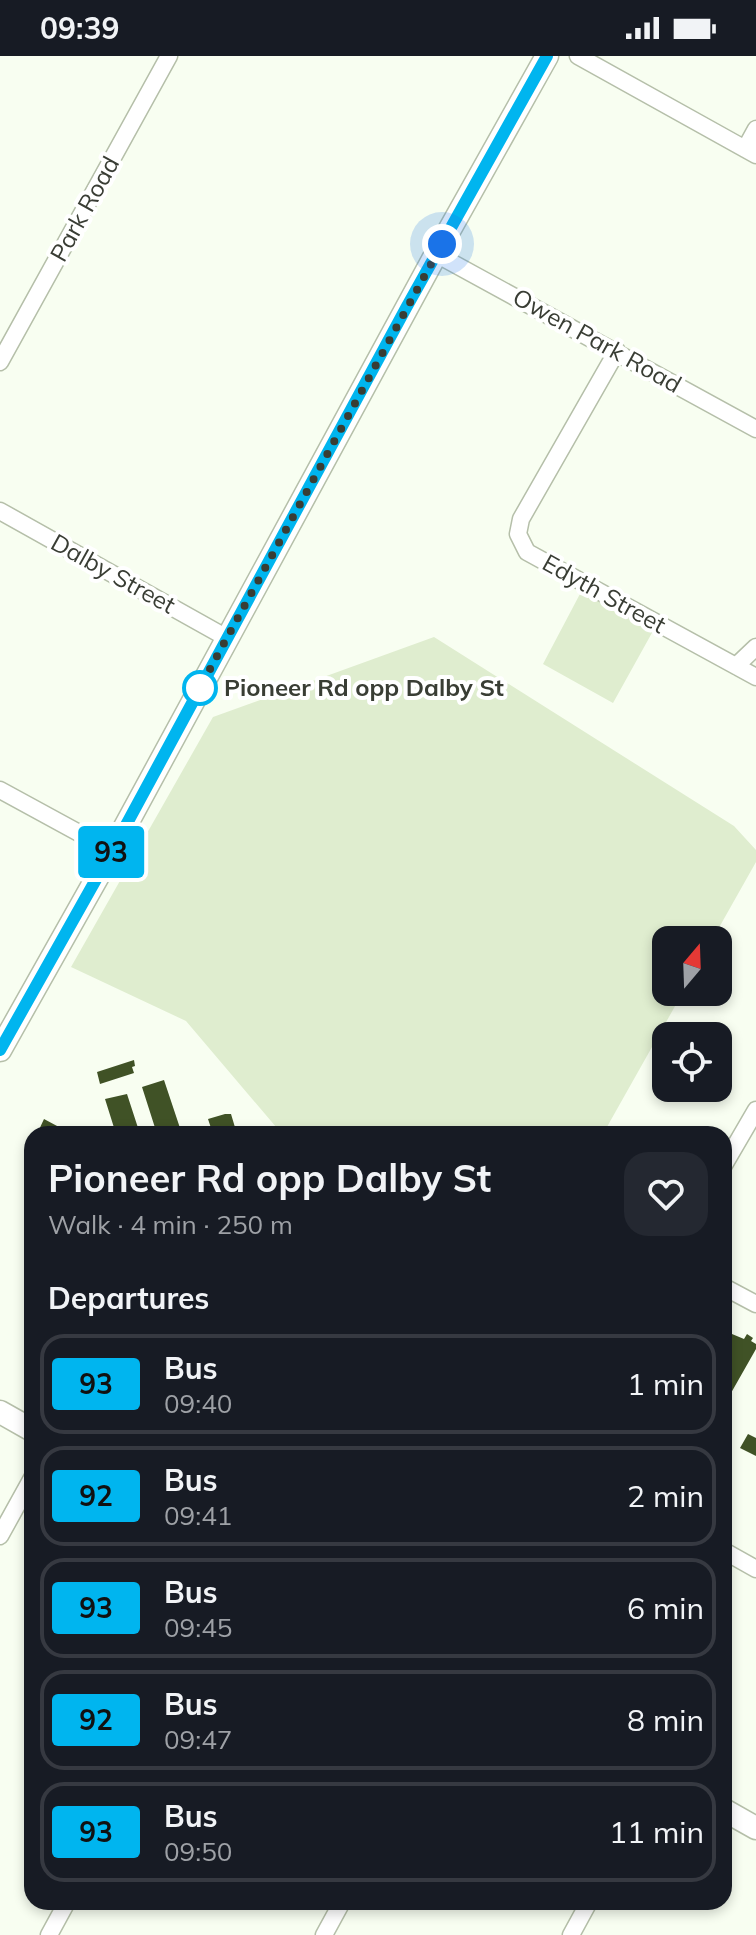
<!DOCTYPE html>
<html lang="en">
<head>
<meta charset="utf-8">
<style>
	:root { --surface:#171b24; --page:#242831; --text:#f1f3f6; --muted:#9ea1a6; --line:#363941 }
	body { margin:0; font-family:Mulish,sans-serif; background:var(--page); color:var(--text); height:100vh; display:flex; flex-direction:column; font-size:30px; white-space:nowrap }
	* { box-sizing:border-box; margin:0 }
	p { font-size:26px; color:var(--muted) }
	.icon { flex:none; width:44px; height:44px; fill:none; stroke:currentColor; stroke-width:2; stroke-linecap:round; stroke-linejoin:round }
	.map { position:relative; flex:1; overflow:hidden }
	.side { position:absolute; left:24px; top:1070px; width:708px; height:784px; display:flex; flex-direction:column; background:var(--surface); border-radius:24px; box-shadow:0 4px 12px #0003 }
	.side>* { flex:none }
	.badge { padding:0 16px; border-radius:6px; font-size:28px; line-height:52px }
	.needle { width:52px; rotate:19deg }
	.fabs { position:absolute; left:652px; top:870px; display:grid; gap:16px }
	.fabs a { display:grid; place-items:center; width:80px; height:80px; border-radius:16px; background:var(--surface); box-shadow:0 4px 12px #0003; font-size:40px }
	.you { position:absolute; width:40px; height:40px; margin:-20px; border:6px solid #fff; border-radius:50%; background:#1a73e8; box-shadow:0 0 0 12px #1a73e833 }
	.map>.badge { position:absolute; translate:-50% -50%; box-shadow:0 0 0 4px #fff }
	h2 { padding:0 24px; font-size:30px; line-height:72px }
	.round { display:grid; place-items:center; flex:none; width:84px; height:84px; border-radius:24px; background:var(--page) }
	.headline { display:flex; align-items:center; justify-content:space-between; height:136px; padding:0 24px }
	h1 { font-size:38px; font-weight:700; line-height:60px }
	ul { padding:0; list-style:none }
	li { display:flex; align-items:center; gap:24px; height:100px; margin:0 16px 12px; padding:0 8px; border:4px solid var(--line); border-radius:24px }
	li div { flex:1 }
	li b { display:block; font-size:30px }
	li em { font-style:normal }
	li .badge { min-width:88px; font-weight:700; text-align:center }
	.status { display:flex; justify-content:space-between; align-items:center; height:56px; padding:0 40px; background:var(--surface); direction:ltr }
	.status svg { height:22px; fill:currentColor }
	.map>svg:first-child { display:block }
	.green { fill:#dfedcf }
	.building { fill:#405226 }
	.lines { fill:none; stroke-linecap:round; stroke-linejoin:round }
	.street-casing { stroke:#b5bfa9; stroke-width:19 }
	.secondary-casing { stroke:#b5bfa9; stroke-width:25 }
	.street { stroke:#fff; stroke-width:16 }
	.secondary { stroke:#fff; stroke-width:22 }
	.line-casing { stroke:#fff; stroke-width:18 }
	.line { stroke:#00b5ef; stroke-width:12 }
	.walk { stroke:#393d34; stroke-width:8; stroke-dasharray:0 14.4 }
	.stop-dot { fill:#fff; stroke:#00b5ef; stroke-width:4 }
	.labels { text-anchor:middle; stroke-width:8; stroke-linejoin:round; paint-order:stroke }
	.street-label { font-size:24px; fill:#393d34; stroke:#fff }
	.stop-label { font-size:24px; font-weight:bold; fill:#393d34; stroke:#fff; text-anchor:start }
</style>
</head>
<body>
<div class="status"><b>09:39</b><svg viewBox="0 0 49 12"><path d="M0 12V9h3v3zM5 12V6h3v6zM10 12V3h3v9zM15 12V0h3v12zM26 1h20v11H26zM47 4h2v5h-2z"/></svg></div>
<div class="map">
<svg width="756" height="1879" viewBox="0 0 756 1879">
	<rect width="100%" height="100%" fill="#f8fef1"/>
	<path class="green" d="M581,536L653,575L613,647L543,608Z
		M434,581L734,770L756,794V806L712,884H666V936H683L603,1078H282L186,965L71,911L213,661Z"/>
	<path class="building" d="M134,1004L135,1010L132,1011L134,1017L100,1028L97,1016Z
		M164,1024L182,1078H157L142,1031Z
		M127,1038L140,1078H116L105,1043Z
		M225,1058H231L237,1078H213L208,1063Z
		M44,1063L72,1078H37Z
		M732,1278L744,1283L747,1278L753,1282L751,1285L756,1288V1293L731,1337L724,1333V1292Z
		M748,1378L756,1382V1400L740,1392Z"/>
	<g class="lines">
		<defs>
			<path id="street" d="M578,0L756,99
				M745,93L756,73
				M436,198L756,373
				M617,295L521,463L518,478L527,496L756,621
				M0,306L169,0
				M0,455L227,582
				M736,610L756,591
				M0,734L112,795
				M724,1109L756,1054
				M724,1231L756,1248
				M0,1480L32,1422
				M724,1495L756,1513
				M49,1879L67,1846
				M324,1879L342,1846
				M571,1879L589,1846"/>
			<path id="secondary" d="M0,994L112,795L436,198L547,0
				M0,1356L32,1374
				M724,1754L756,1772"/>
		</defs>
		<use href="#street" class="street-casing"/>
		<use href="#secondary" class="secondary-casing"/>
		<use href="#street" class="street"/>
		<use href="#secondary" class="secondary"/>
	</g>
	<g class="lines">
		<defs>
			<path id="line" d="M0,994L112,795L406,252L547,0"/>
		</defs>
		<use href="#line" class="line-casing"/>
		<use href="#line" class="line"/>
		<path class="walk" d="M200,632L198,635L442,188"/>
	</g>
	<circle class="stop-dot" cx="200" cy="632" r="16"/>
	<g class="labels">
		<g class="street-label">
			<text transform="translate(85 153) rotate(-61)" y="8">Park Road</text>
			<text transform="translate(597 285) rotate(29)" y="8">Owen Park Road</text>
			<text transform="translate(113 518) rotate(29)" y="8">Dalby Street</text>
			<text transform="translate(604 538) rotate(29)" y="8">Edyth Street</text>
		</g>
		<g class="stop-label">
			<text x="224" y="640">Pioneer Rd opp Dalby St</text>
		</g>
	</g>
</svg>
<div class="fabs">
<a><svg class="needle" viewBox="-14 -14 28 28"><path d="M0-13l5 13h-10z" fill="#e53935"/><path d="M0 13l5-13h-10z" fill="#9ea1a6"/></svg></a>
<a><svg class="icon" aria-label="locate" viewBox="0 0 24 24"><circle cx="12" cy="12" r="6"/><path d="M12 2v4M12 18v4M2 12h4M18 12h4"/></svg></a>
</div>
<div class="you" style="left:442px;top:188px"></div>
<b class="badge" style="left:111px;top:796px;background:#00b5ef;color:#111">93</b>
<section class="side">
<div class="headline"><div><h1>Pioneer Rd opp Dalby St</h1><p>Walk · 4 min · 250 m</p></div><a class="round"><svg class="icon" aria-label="heart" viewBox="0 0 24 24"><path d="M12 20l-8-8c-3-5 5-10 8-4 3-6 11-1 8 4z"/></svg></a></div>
<h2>Departures</h2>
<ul>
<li><span class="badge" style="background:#00b5ef;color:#111">93</span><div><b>Bus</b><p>09:40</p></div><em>1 min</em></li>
<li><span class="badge" style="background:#00b5ef;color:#111">92</span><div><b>Bus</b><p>09:41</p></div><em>2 min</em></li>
<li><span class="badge" style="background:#00b5ef;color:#111">93</span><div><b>Bus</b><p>09:45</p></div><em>6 min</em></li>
<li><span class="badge" style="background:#00b5ef;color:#111">92</span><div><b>Bus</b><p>09:47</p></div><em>8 min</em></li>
<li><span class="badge" style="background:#00b5ef;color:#111">93</span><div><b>Bus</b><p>09:50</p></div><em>11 min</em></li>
</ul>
</section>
</div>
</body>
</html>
